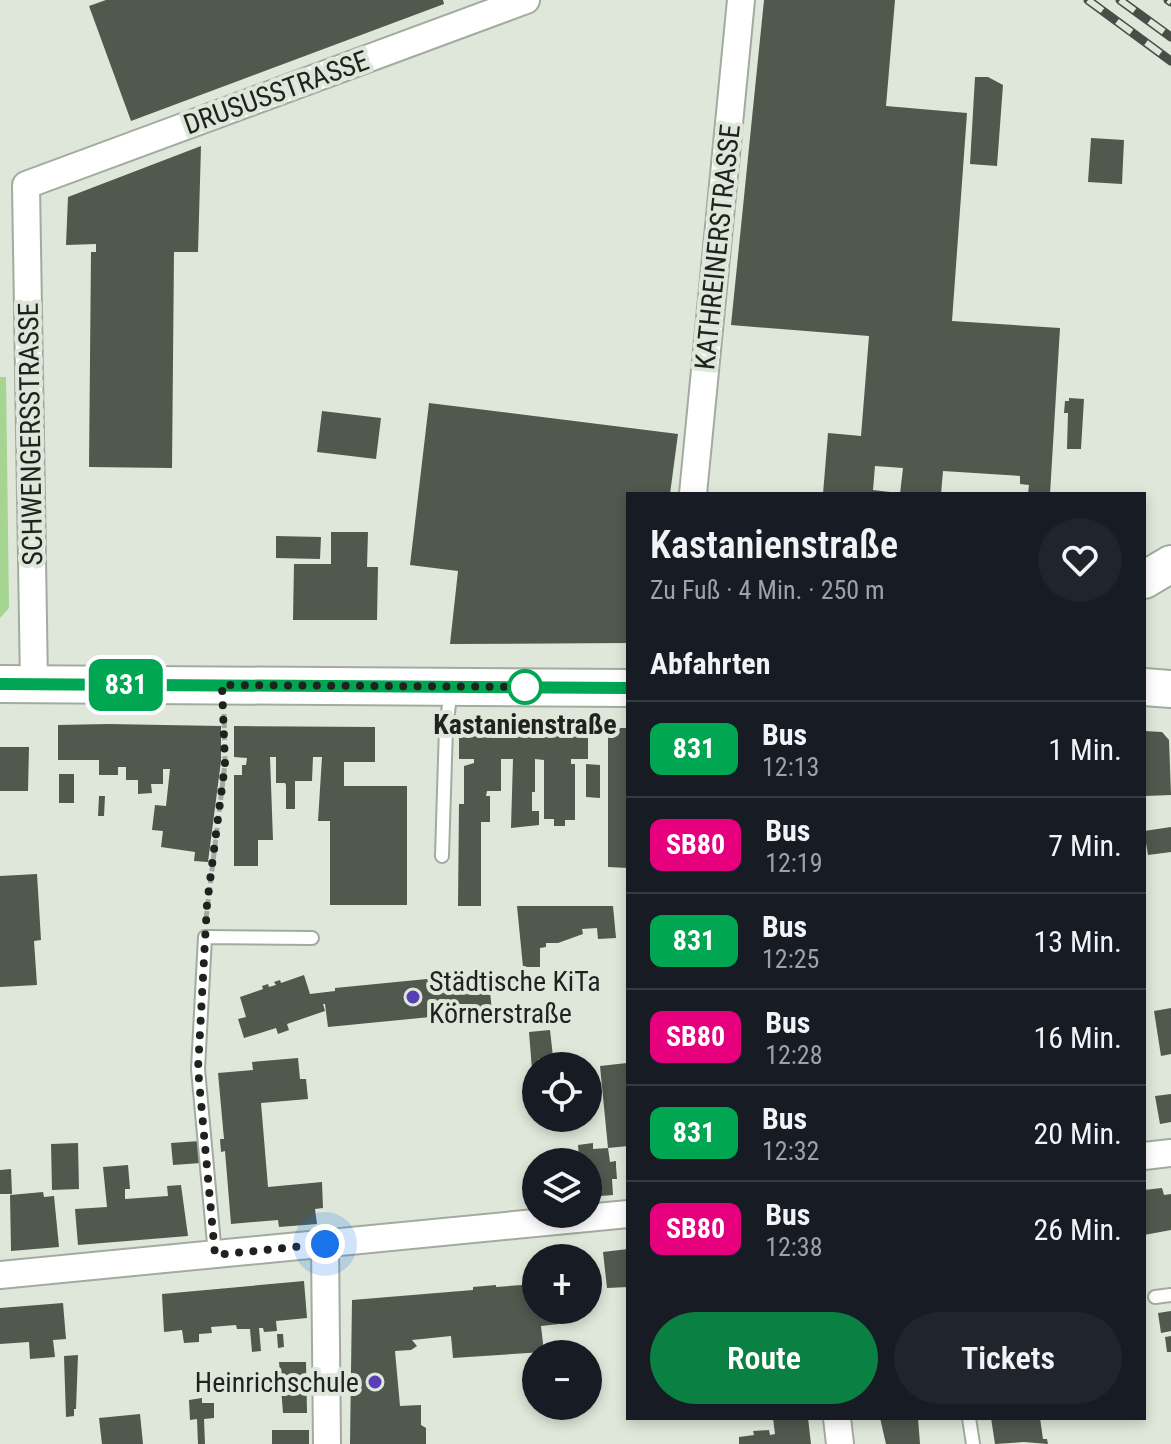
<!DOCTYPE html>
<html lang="de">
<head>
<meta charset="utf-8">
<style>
	:root { --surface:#171b24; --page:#20242c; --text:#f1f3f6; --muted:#9ea1a6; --line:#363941; --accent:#0b8043 }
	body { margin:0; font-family:"Roboto Condensed",sans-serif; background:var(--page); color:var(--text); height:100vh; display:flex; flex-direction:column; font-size:30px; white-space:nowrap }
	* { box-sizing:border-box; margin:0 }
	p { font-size:26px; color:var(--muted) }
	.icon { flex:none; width:44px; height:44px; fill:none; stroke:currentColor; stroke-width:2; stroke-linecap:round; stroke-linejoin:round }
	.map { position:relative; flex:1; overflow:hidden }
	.panel { position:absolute; left:626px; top:492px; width:520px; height:928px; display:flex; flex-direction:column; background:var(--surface); border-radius:0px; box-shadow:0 4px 12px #0003 }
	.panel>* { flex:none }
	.badge { padding:0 16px; border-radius:12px; font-size:28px; line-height:52px }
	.fabs { position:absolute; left:522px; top:1052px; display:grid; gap:16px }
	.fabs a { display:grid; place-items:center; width:80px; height:80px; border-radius:50%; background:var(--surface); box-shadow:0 4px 12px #0003; font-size:40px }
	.you { position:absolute; width:40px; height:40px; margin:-20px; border:6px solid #fff; border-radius:50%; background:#1a73e8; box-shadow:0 0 0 12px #1a73e833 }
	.map>.badge { position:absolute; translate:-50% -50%; box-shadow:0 0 0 4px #fff }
	h2 { padding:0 24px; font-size:30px; line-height:72px }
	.round { display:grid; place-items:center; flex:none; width:84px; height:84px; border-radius:42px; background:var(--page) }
	.overview { display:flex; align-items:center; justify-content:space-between; height:136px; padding:0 24px }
	h1 { font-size:38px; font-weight:600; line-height:60px }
	.cta { display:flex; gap:16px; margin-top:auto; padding:16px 24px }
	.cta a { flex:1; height:92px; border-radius:48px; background:var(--accent); color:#fff; font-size:32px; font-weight:600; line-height:92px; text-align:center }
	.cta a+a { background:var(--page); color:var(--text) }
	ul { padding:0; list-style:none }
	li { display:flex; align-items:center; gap:24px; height:96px; padding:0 24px; border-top:2px solid var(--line) }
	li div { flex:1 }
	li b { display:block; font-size:30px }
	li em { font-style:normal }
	li .badge { min-width:88px; font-weight:700; text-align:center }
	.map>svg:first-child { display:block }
	.green { fill:#a5d591 }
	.building { fill:#51584e }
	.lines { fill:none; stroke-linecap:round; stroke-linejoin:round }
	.lane-casing { stroke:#a2ab9f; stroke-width:16 }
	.street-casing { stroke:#a2ab9f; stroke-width:30 }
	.secondary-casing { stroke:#a2ab9f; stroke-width:40 }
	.path { stroke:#a3aaa0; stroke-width:5; stroke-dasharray:8 4; stroke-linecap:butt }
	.lane { stroke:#fff; stroke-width:12 }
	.street { stroke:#fff; stroke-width:26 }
	.secondary { stroke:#fff; stroke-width:36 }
	.rail-casing { stroke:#494d47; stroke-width:9 }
	.rail { stroke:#dee7da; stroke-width:6; stroke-dasharray:18; stroke-linecap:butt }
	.line-casing { stroke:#fff; stroke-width:18 }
	.line { stroke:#00a651; stroke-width:12 }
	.walk { stroke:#1f221e; stroke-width:8; stroke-dasharray:0 14.4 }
	.stop-dot { fill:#fff; stroke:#00a651; stroke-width:4 }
	.poi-dot { fill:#583fb7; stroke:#dee7da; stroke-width:3 }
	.labels { text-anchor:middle; stroke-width:8; stroke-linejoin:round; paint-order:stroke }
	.street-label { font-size:28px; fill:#1f221e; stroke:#dee7da }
	.stop-label { font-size:28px; font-weight:bold; fill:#1f221e; stroke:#dee7da }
	.poi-label { font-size:28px; fill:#1f221e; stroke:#dee7da; text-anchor:start }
</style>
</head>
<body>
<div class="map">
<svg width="1171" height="1444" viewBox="0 0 1171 1444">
	<rect width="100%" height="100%" fill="#dee7da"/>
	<path class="green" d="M0,377H6L9,608L0,618Z"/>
	<path class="building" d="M106,0H443L444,4L131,121L89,6Z
		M764,0H895L886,106L967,113L952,321L1060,328L1050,494H1028L1029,485L1020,484V476L943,471L941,494H900L903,468L875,466L873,490L890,492V494H823L828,433L861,436L869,336L731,325Z
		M975,77H988L1003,85L997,166L970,164Z
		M1091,138L1124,140L1122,184L1088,182Z
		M201,146L198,252H174L172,468L89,467L91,252H96V244L66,245L68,197Z
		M1069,398L1084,399L1081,449H1067L1068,413H1064L1065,401H1069Z
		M429,403L678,434L670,494H628V643L450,644L458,571L410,565Z
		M322,411L381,418L376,459L317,452Z
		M331,532H368L367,567H378L377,620H293L294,564H331Z
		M276,536L321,537L320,559L276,558Z
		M108,724L221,726V761L208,862L194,861L195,852L161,847L163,831L152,830L155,805L166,806L170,769H163V784H151L152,793L138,794V780H126V767H118V775H99V760H58V725Z
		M234,726L375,727V762H344V786H407V905H330V821H318L322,757H313L312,781H295V809H286V785L285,783H276V757H270L273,840H258V866H234V775H242V765H246L247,758L234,757Z
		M459,727L588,728V759H571V764H575V820H565V826H554V819H544V760L535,759V792H532V811H539V825L511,828L513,759H501V791H487L486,796H490V822H481V906H458L459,804H464V766L474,763V759H459Z
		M608,728H628V868L608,867Z
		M1144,731L1162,732L1169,740L1171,795L1144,796Z
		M0,747H29L28,791H0Z
		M586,764L600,765V798L586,797Z
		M59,774H74V803H59Z
		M99,796H105L104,816H98Z
		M1171,827V852L1148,855L1144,831Z
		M37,874L41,940L34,941L37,985L0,987V876Z
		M517,906H613L616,938L598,939L597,928L582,929L583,934L558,943H546V947L540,948V967H523Z
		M488,973L492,1011L328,1027L325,1004H323L325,1011L287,1024L289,1030L278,1034L276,1028L244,1038L238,1019L246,1017L240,997L263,989L262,986L268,984L269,987L276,985L274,982L280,980L281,983L304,975L310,994L335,991V988Z
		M1171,1008V1054L1161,1056L1154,1011Z
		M550,1030L553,1057L538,1059L539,1066L532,1070L529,1032Z
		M298,1058L300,1079H306L308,1099L261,1103L268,1187L322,1182L323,1208L315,1209L317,1224L279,1227L278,1220L231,1224L225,1151L221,1152L220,1139H224L218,1073L253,1070L252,1062Z
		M627,1063L628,1146L608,1148L610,1162L616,1161V1166L617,1179H612L613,1195L588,1197V1162H541V1159L569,1156L570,1159L579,1158L578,1145L593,1143V1149L608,1148L600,1066Z
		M1171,1094V1122L1160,1124L1155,1096Z
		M200,1141L201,1163L173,1165L171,1143Z
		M78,1143L79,1189L52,1190L51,1144Z
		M128,1165L130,1189H125V1199L168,1196L167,1186L181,1185L188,1236L78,1245L75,1209L107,1207L103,1167Z
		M11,1169L12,1194H0V1170Z
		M1162,1188L1164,1195L1171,1194V1230L1144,1235V1190Z
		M43,1192L44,1197L54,1196L59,1247L11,1251L10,1195Z
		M628,1249V1287L607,1288L603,1252Z
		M304,1281L307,1318L276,1321L277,1331L264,1332L263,1328H259L261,1351L252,1352L250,1329H237L236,1325L211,1327L212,1333L199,1334V1342L184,1343L182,1330L164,1332L162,1294Z
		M536,1284V1310H558L559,1324L541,1326L544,1352L453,1358L451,1336L412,1340L417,1346L411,1350L395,1351L400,1406L421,1405V1425L426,1428V1444H350L352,1300L473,1290V1287L496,1285V1287Z
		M63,1303L66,1339L53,1340L55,1357L30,1359L29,1342L0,1344V1308Z
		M1171,1311V1331L1161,1333L1158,1313Z
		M277,1334H283L284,1347L278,1348Z
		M1171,1336V1352H1167L1165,1337Z
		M78,1355L76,1409H74V1416L66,1417L64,1356Z
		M279,1362H306L307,1413H283Z
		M202,1398V1403H214V1418L204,1419L205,1444H198L197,1419L190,1420L189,1400Z
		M140,1414L143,1444H102L99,1418Z
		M773,1418H808L811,1444H739V1437L754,1435L753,1431L769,1430L770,1435L775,1434Z
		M880,1418H918L920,1444H886Z
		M991,1418H1040L1043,1439H1047L1048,1444L1024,1442L995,1444Z
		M272,1430H309V1444H272Z"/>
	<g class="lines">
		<defs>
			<path id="lane" d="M442,856L446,727L451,690
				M215,1255L198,1069L205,937L312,938
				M1155,1297L1171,1295
				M969,1418L973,1444"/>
			<path id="street" d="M693,494L741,0
				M34,684L26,185L526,0
				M1144,1156L1171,1153
				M325,1244L327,1444
				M0,1275L628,1214
				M837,1418L840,1444"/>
			<path id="secondary" d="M1144,580L1171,564
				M0,684L628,688
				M1144,687L1171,689"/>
		</defs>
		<use href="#lane" class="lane-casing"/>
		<use href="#street" class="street-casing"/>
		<use href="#secondary" class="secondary-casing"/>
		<path class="path" d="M206,919L225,764L224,714"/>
		<use href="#lane" class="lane"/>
		<use href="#street" class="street"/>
		<use href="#secondary" class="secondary"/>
		<defs>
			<path id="rail" d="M1088,0L1171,61
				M1120,0L1171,37
				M1168,0L1171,2"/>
		</defs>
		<use href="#rail" class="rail-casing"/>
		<use href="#rail" class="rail"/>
	</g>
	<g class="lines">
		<defs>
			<path id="line" d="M0,684L628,688"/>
		</defs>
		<use href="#line" class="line-casing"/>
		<use href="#line" class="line"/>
		<path class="walk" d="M325,1244L215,1255L198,1069L207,904L225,764L222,685L540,687H525"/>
	</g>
	<circle class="stop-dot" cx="525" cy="687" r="16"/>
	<g class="poi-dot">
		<circle cx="413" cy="997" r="8"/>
		<circle cx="375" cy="1382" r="8"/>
	</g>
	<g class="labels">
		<g class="street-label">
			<text transform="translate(276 92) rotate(-20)" y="10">DRUSUSSTRASSE</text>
			<text transform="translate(717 247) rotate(-84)" y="10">KATHREINERSTRASSE</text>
			<text transform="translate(30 434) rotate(-91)" y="10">SCHWENGERSSTRASSE</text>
		</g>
		<g class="stop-label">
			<text x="525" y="734">Kastanienstraße</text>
		</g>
		<g class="poi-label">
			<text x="429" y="991">Städtische KiTa<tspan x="429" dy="32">Körnerstraße</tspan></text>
			<text x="359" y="1392" text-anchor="end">Heinrichschule</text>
		</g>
	</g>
</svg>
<div class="fabs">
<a><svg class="icon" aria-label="locate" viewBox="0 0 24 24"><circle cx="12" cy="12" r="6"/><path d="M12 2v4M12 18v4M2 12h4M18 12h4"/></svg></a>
<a><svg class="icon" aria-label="layers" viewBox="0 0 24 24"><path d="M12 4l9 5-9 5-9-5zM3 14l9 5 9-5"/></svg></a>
<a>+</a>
<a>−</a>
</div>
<div class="you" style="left:325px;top:1244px"></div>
<b class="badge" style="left:126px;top:685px;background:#00a651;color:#fff">831</b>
<section class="panel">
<div class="overview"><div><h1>Kastanienstraße</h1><p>Zu Fuß · 4 Min. · 250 m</p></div><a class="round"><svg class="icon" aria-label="heart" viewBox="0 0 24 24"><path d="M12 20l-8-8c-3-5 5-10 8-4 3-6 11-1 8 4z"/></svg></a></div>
<h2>Abfahrten</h2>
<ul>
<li><span class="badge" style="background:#00a651;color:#fff">831</span><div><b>Bus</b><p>12:13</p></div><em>1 Min.</em></li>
<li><span class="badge" style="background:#e6007e;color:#fff">SB80</span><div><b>Bus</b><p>12:19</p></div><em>7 Min.</em></li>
<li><span class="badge" style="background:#00a651;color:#fff">831</span><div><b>Bus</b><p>12:25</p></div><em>13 Min.</em></li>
<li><span class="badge" style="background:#e6007e;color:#fff">SB80</span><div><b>Bus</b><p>12:28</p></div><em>16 Min.</em></li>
<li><span class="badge" style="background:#00a651;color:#fff">831</span><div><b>Bus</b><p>12:32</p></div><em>20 Min.</em></li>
<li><span class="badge" style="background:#e6007e;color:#fff">SB80</span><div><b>Bus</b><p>12:38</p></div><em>26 Min.</em></li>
</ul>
<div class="cta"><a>Route</a><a>Tickets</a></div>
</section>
</div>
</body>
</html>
